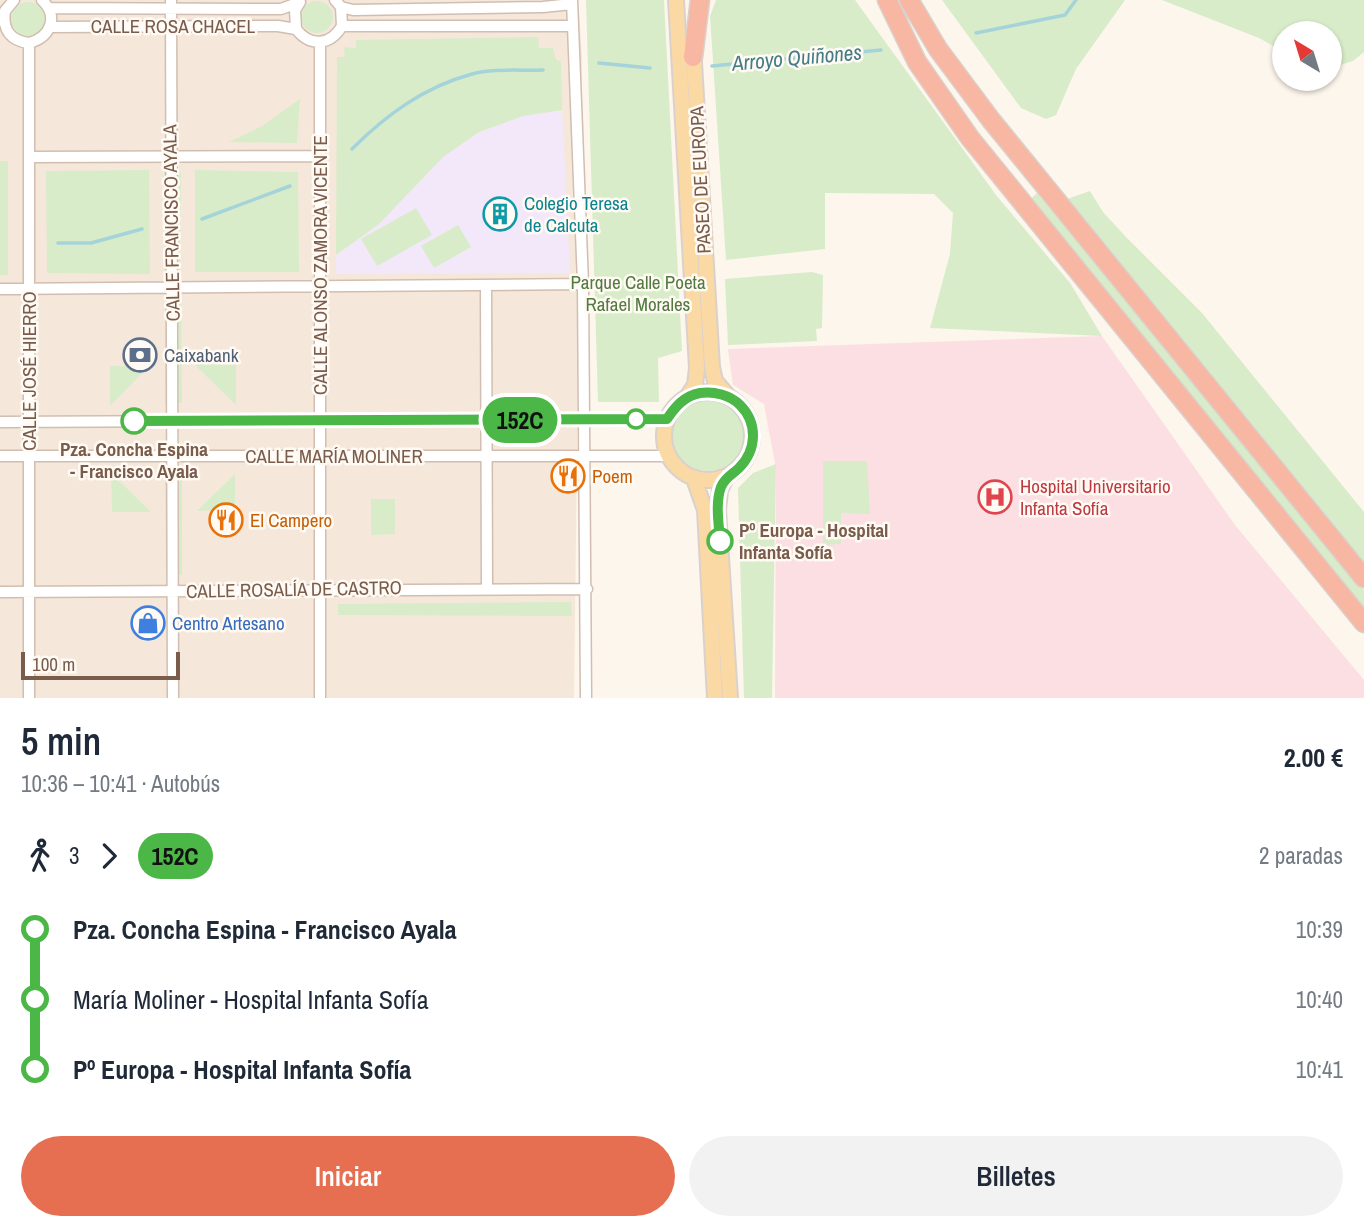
<!DOCTYPE html>
<html lang="es">
<head>
<meta charset="utf-8">
<style>
	:root { --surface:#fff; --page:#f2f2f3; --text:#1f2937; --muted:#747a83; --accent:#e76f51 }
	body { margin:0; font-family:"Archivo Narrow",sans-serif; background:var(--page); color:var(--text); height:100vh; display:flex; flex-direction:column; font-size:26px; white-space:nowrap }
	* { box-sizing:border-box; margin:0 }
	p { font-size:23px; color:var(--muted) }
	.icon { flex:none; width:38px; height:38px; fill:none; stroke:currentColor; stroke-width:2; stroke-linecap:round; stroke-linejoin:round }
	.map { position:relative; height:698px; overflow:hidden }
	.details { display:flex; flex-direction:column; background:var(--surface); flex:1 }
	.details>* { flex:none }
	.badge { padding:0 14px; border-radius:23px; font-size:24px; line-height:46px }
	.needle { width:46px; rotate:322deg }
	.fabs { position:absolute; left:1272px; top:21px; display:grid; gap:14px }
	.fabs a { display:grid; place-items:center; width:70px; height:70px; border-radius:50%; background:var(--surface); box-shadow:0 2px 5px #0004; font-size:35px }
	.scale { position:absolute; left:21px; bottom:18px; width:159px; box-sizing:border-box; padding-left:7px; border:4px solid #7a5c4d; border-top:0; font-size:19px; line-height:24px; white-space:nowrap; color:#7a5c4d; -webkit-text-stroke:5px #fffaf3; paint-order:stroke }
	.map>.badge { position:absolute; translate:-50% -50%; box-shadow:0 0 0 4px #fff }
	.legs { display:flex; align-items:center; gap:10px; height:77px; padding:0 21px; font-size:23px }
	.legs p { margin-inline-start:auto }
	.overview { display:flex; align-items:center; justify-content:space-between; height:119px; padding:0 21px }
	h1 { font-size:38px; font-weight:600; line-height:52px }
	.cta { display:flex; gap:14px; margin-top:auto; padding:14px 21px }
	.cta a { flex:1; height:80px; border-radius:42px; background:var(--accent); color:#fff; font-size:28px; font-weight:600; line-height:80px; text-align:center }
	.cta a+a { background:var(--page); color:var(--text) }
	ul { padding:0 21px; list-style:none }
	li { display:flex; align-items:center; gap:24px; height:70px; font-size:26px }
	li i { display:grid; place-items:center; width:10px; height:100%; margin:0 9px; background:currentColor }
	li i::after { content:''; width:18px; height:18px; margin:-9px; border:5px solid; border-radius:50%; background:var(--surface) }
	li p { margin-inline-start:auto }
	li:first-child i { background:linear-gradient(#0000 50%,currentColor 0) }
	li:last-child i { background:linear-gradient(currentColor 50%,#0000 0) }
	.map>svg:first-child { display:block }
	.residential { fill:#f5e8da }
	.education { fill:#f3e8fa }
	.medical { fill:#fbdfe3 }
	.green { fill:#d8ecc9 }
	.lines { fill:none; stroke-linecap:round; stroke-linejoin:round }
	.stream { stroke:#a5d3da; stroke-width:3.5 }
	.street-casing { stroke:#d1beb0; stroke-width:13 }
	.primary-casing { stroke:#dad1cd; stroke-width:18 }
	.highway-casing { stroke:#dad1cd; stroke-width:21 }
	.street { stroke:#fff; stroke-width:10 }
	.primary { stroke:#fbd9a5; stroke-width:14 }
	.highway { stroke:#f7b7a3; stroke-width:18 }
	.line-1-casing { stroke:#fff; stroke-width:16 }
	.line-1 { stroke:#4ab747; stroke-width:10 }
	.stop-1-dot { fill:#fff; stroke:#4ab747; stroke-width:3.5 }
	.labels { text-anchor:middle; stroke-width:5; stroke-linejoin:round; paint-order:stroke }
	.street-label { font-size:19px; fill:#7a5c4d; stroke:#fffaf3 }
	.culture-label { font-size:19px; fill:#0d838f; stroke:#fffaf3; text-anchor:start }
	.park-label { font-size:19px; fill:#537a41; stroke:#fffaf3 }
	.service-label { font-size:19px; fill:#4e5e75; stroke:#fffaf3; text-anchor:start }
	.stop-label { font-size:19px; font-weight:bold; fill:#7a5c4d; stroke:#fffaf3 }
	.food-label { font-size:19px; fill:#c56008; stroke:#fffaf3; text-anchor:start }
	.health-label { font-size:19px; fill:#be3a42; stroke:#fffaf3; text-anchor:start }
	.shop-label { font-size:19px; fill:#366cbe; stroke:#fffaf3; text-anchor:start }
	.water-label { font-size:21px; font-style:italic; fill:#437c86; stroke:#fffaf3 }
</style>
</head>
<body>
<div class="map">
<svg width="1364" height="698" viewBox="0 0 1364 698">
	<rect width="100%" height="100%" fill="#fdf6ec"/>
	<path class="residential" d="M0,0H578L582,54L574,698H0Z"/>
	<path class="education" d="M562,110L570,273L336,274V255L379,224L443,157L479,132L523,116Z"/>
	<path class="medical" d="M1102,336L1235,525L1364,680V698H775L776,469L764,404L733,385L728,349Z"/>
	<path class="green" d="M586,0H664L682,351L658,358L659,402H598Z
		M716,0H855L996,195L1070,283L1102,336L930,328L950,254L953,213L934,194L825,193V249L726,260L710,16Z
		M942,0H1125L1076,69L1056,115L1046,119L1021,108Z
		M1162,0H1364V52L1353,61L1330,68V33H1284V52L1259,38Z
		M301 17a16 16 0 1 1 32 0a16 16 0 1 1-32 0Z
		M11 19a17 17 0 1 1 34 0a17 17 0 1 1-34 0Z
		M538,37L539,48H553L556,60L561,61L562,110L523,116L479,132L443,157L379,224L336,255L337,57H345L344,47L356,48V40Z
		M300,99L297,143L229,142L262,126Z
		M0,161H8V275H0Z
		M149,170L150,274L47,273L46,171Z
		M164,170L181,171L180,271L164,272Z
		M195,170L298,172L299,272H195Z
		M1090,191L1103,212L1125,236L1202,313L1364,512V562L1067,199Z
		M1037,193L1364,590V611L1028,202Z
		M416,208L432,235L377,266L361,239Z
		M458,225L471,247L434,268L421,246Z
		M812,272L823,275L822,328L816,329L817,341L728,345L725,279Z
		M165,301H181L182,403H165Z
		M194,364L236,365V405Z
		M110,366H149L110,406Z
		M672 435a36 36 0 1 1 72 0a36 36 0 1 1-72 0Z
		M823,461H867L870,514L841,513V544L823,545Z
		M776,464L772,698H744L738,488L753,473Z
		M182,472V575L166,574L165,473Z
		M111,473L151,512H112Z
		M235,474V509L197,511Z
		M371,499H395V534L371,535Z
		M571,602L572,616L338,615V604Z"/>
	<g class="lines">
		<path class="stream" d="M976,33L1065,15L1076,0
			M599,63L650,68
			M712,66L881,50
			M352,149C386,115 424,87 472,74C493,68 521,71 543,70
			M202,219L290,186
			M58,243H91L142,229"/>
		<defs>
			<path id="street" d="M14,0L5,11C2,30 11,41 29,43C51,37 59,16 42,0
				M171,0L173,698
				M572,0L583,284L586,698
				M300,2L295,10L296,29C310,47 330,46 342,26L341,7L335,0
				M341,7L353,10L543,7L572,4
				M49,8L281,9L300,2
				M342,26H573
				M50,27L278,26L296,29
				M29,43V698
				M320,43V698
				M29,157L320,156
				M486,286L487,588
				M0,289L583,284
				M0,422L667,419
				M0,456H668
				M0,592L587,589"/>
			<path id="primary" d="M676,0L697,368L695,385L687,397
				M693,46L712,367L715,381L728,396
				M664 436a44 44 0 1 1 88 0a44 44 0 1 1-88 0Z
				M726,478L720,490L718,510L730,698
				M694,479L705,510L715,698"/>
			<path id="highway" d="M887,0L917,62L970,138L1364,623
				M909,0L938,49L991,120L1364,578
				M693,57L700,0"/>
		</defs>
		<use href="#street" class="street-casing"/>
		<use href="#primary" class="primary-casing"/>
		<use href="#highway" class="highway-casing"/>
		<use href="#street" class="street"/>
		<use href="#primary" class="primary"/>
		<use href="#highway" class="highway"/>
	</g>
	<g class="lines">
		<defs>
			<path id="line-1" d="M134,421L667,419C675,407 684,396 700,393C714,391 730,395 740,405C758,423 757,450 739,468C732,475 725,477 721,487C715,503 719,525 720,541"/>
		</defs>
		<use href="#line-1" class="line-1-casing"/>
		<use href="#line-1" class="line-1"/>
	</g>
	<defs>
		<symbol id="building-ring" viewBox="-11 -11 22 22"><circle r="9.5" fill="#fffaf3" stroke="#0f9aa8" stroke-width="1.5"/><path d="M-4-6H4V6H1V3H-1V6H-4ZM-2.5-4.3h1.7v1.8h-1.7ZM.8-4.3h1.7v1.8H.8ZM-2.5-1h1.7V.8h-1.7ZM.8-1h1.7V.8H.8Z" fill="#0f9aa8"/></symbol>
		<symbol id="bank-ring" viewBox="-11 -11 22 22"><circle r="9.5" fill="#fffaf3" stroke="#5c6f8a" stroke-width="1.5"/><path d="M-6-4H6V4H-6ZM0-2.3a2.3 2.3 0 1 0 0 4.6a2.3 2.3 0 1 0 0-4.6Z" fill="#5c6f8a"/></symbol>
		<symbol id="restaurant-ring" viewBox="-11 -11 22 22"><circle r="9.5" fill="#fffaf3" stroke="#e8710a" stroke-width="1.5"/><path d="M-5-6h1v4h1v-4h1v4h1v-4h1v5L-1.5 .5V6h-2V.5L-5-1ZM5-6V6H3V1.5H1.5Q1.5-4 5-6Z" fill="#e8710a"/></symbol>
		<symbol id="hospital-ring" viewBox="-11 -11 22 22"><circle r="9.5" fill="#fffaf3" stroke="#e0444e" stroke-width="1.5"/><path d="M-5-5h3v3.5h4V-5h3V5h-3V1.5h-4V5h-3Z" fill="#e0444e"/></symbol>
		<symbol id="shop-ring" viewBox="-11 -11 22 22"><circle r="9.5" fill="#fffaf3" stroke="#3f7fe0" stroke-width="1.5"/><path d="M-5-2.5h2.3a2.7 3.5 0 0 1 5.4 0H5L5.5 6h-11ZM-1.5-2.5h3a1.5 2.3 0 0 0-3 0Z" fill="#3f7fe0"/></symbol>
	</defs>
	<g fill-rule="evenodd">
		<use href="#building-ring" x="481" y="195" width="38" height="38"/>
		<use href="#bank-ring" x="121" y="336" width="38" height="38"/>
		<use href="#restaurant-ring" x="549" y="457" width="38" height="38"/>
		<use href="#hospital-ring" x="976" y="478" width="38" height="38"/>
		<use href="#restaurant-ring" x="207" y="501" width="38" height="38"/>
		<use href="#shop-ring" x="129" y="604" width="38" height="38"/>
	</g>
	<g class="stop-1-dot">
		<circle cx="636" cy="419" r="9"/>
		<circle cx="134" cy="421" r="12"/>
		<circle cx="720" cy="541" r="12"/>
	</g>
	<g class="labels">
		<g class="street-label">
			<text x="173" y="33">CALLE ROSA CHACEL</text>
			<text transform="translate(700 180) rotate(-93)" y="7">PASEO DE EUROPA</text>
			<text transform="translate(171 223) rotate(-91)" y="7">CALLE FRANCISCO AYALA</text>
			<text transform="translate(320 265) rotate(-90)" y="7">CALLE ALONSO ZAMORA VICENTE</text>
			<text transform="translate(29 371) rotate(-90)" y="7">CALLE JOSÉ HIERRO</text>
			<text x="334" y="463">CALLE MARÍA MOLINER</text>
			<text transform="translate(294 589) rotate(-1)" y="7">CALLE ROSALÍA DE CASTRO</text>
		</g>
		<g class="culture-label">
			<text x="524" y="210">Colegio Teresa<tspan x="524" dy="22">de Calcuta</tspan></text>
		</g>
		<g class="park-label">
			<text x="638" y="289">Parque Calle Poeta<tspan x="638" dy="22">Rafael Morales</tspan></text>
		</g>
		<g class="service-label">
			<text x="164" y="362">Caixabank</text>
		</g>
		<g class="stop-label">
			<text x="134" y="456">Pza. Concha Espina<tspan x="134" dy="22">- Francisco Ayala</tspan></text>
			<text x="739" y="537" text-anchor="start">Pº Europa - Hospital<tspan x="739" dy="22">Infanta Sofía</tspan></text>
		</g>
		<g class="food-label">
			<text x="592" y="483">Poem</text>
			<text x="250" y="527">El Campero</text>
		</g>
		<g class="health-label">
			<text x="1020" y="493">Hospital Universitario<tspan x="1020" dy="22">Infanta Sofía</tspan></text>
		</g>
		<g class="shop-label">
			<text x="172" y="630">Centro Artesano</text>
		</g>
		<g class="water-label">
			<text transform="translate(797 58) rotate(-5)" y="7">Arroyo Quiñones</text>
		</g>
	</g>
</svg>
<div class="fabs">
<a><svg class="needle" viewBox="-14 -14 28 28"><path d="M0-13l5 13h-10z" fill="#e53935"/><path d="M0 13l5-13h-10z" fill="#747a83"/></svg></a>
</div>
<div class="scale">100 m</div>
<b class="badge" style="left:520px;top:420px;background:#4ab747;color:#111">152C</b>
</div>
<section class="details">
<div class="overview"><div><h1>5 min</h1><p>10:36 – 10:41 · Autobús</p></div><b>2.00 €</b></div>
<div class="legs"><svg class="icon" aria-label="walk" viewBox="0 0 24 24"><circle cx="13" cy="4" r="2"/><path d="M13 8l-2 6 4 7M11 14l-3 7M7 12l3-4h3l4 4"/></svg>3<svg class="icon" aria-label="forward" viewBox="0 0 24 24"><path d="M9 5l7 7-7 7"/></svg><b class="badge" style="background:#4ab747;color:#111">152C</b><p>2 paradas</p></div>
<ul>
<li><i style="color:#4ab747"></i><b>Pza. Concha Espina - Francisco Ayala</b><p>10:39</p></li>
<li><i style="color:#4ab747"></i><span>María Moliner - Hospital Infanta Sofía</span><p>10:40</p></li>
<li><i style="color:#4ab747"></i><b>Pº Europa - Hospital Infanta Sofía</b><p>10:41</p></li>
</ul>
<div class="cta"><a>Iniciar</a><a>Billetes</a></div>
</section>
</body>
</html>
